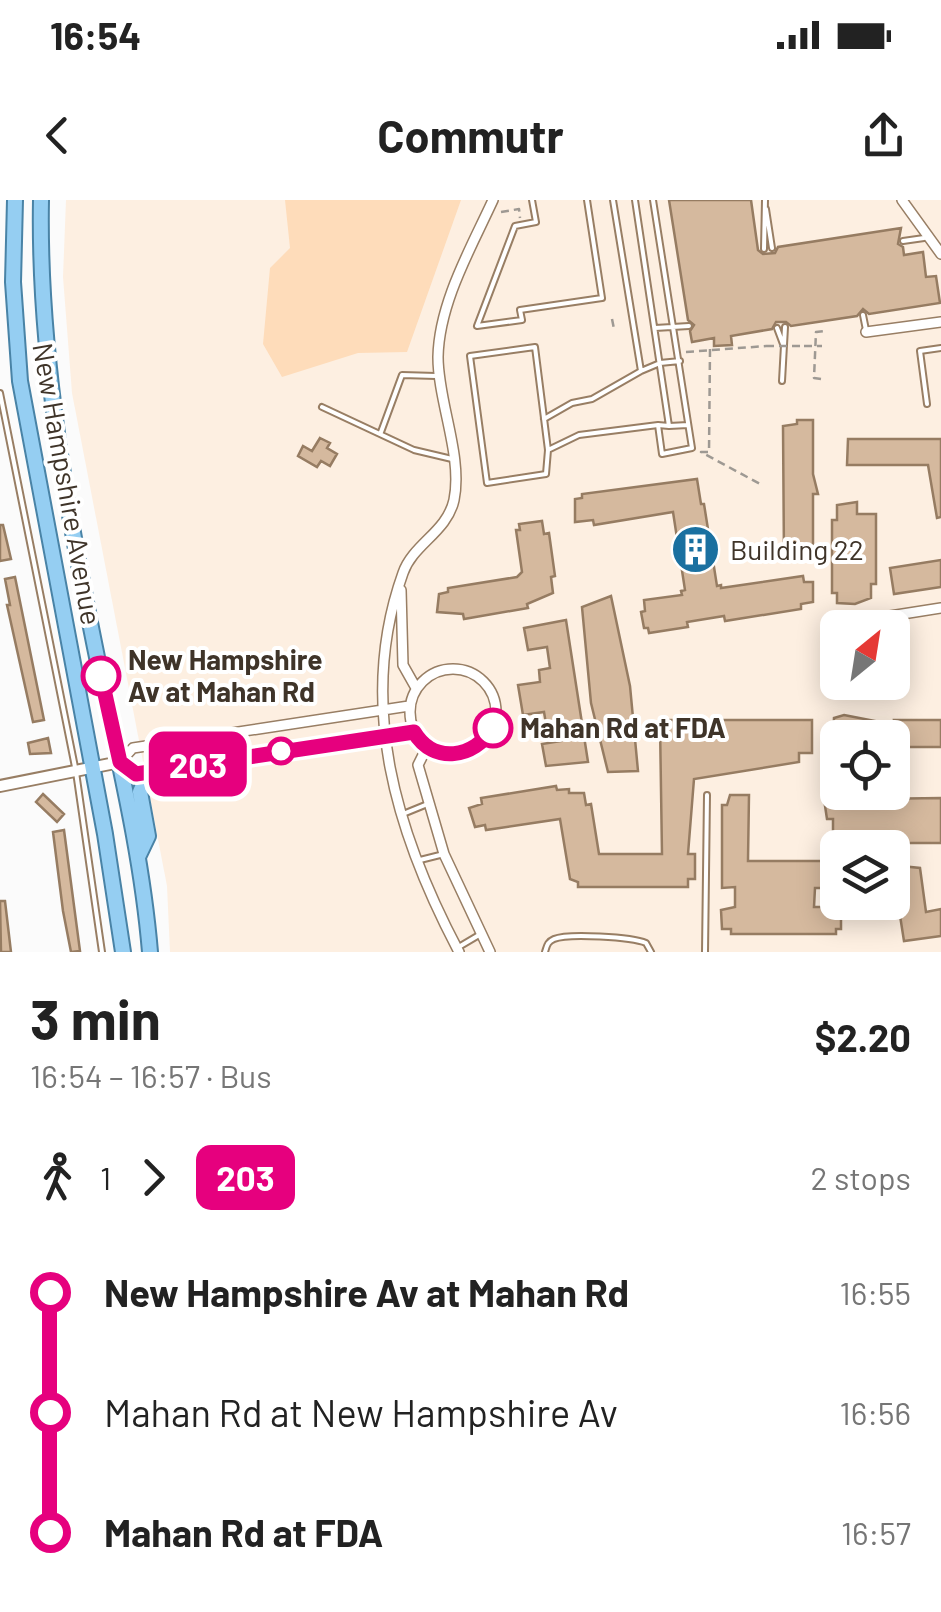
<!DOCTYPE html>
<html lang="en">
<head>
<meta charset="utf-8">
<style>
	:root { --surface:#fff; --page:#f6f6f6; --text:#222; --muted:#767676 }
	body { margin:0; font-family:Barlow,sans-serif; background:var(--page); color:var(--text); height:100vh; display:flex; flex-direction:column; font-size:38px; white-space:nowrap }
	* { box-sizing:border-box; margin:0 }
	p { font-size:32px; color:var(--muted) }
	.icon { flex:none; width:55px; height:55px; fill:none; stroke:currentColor; stroke-width:2; stroke-linecap:round; stroke-linejoin:round }
	.map { position:relative; height:752px; overflow:hidden }
	.sheet { display:flex; flex-direction:column; background:var(--surface); flex:1 }
	.sheet>* { flex:none }
	.badge { padding:0 20px; border-radius:15px; font-size:35px; line-height:65px }
	.needle { width:65px; rotate:30deg }
	.buttons { position:absolute; left:820px; top:410px; display:grid; gap:20px }
	.buttons a { display:grid; place-items:center; width:90px; height:90px; border-radius:15px; background:var(--surface); box-shadow:0 5px 25px #0003; font-size:50px }
	.map>.badge { position:absolute; translate:-50% -50%; box-shadow:0 0 0 5px #fff }
	.legs { display:flex; align-items:center; gap:15px; height:110px; padding:0 30px; font-size:32px }
	.legs p { margin-inline-start:auto }
	.headline { display:flex; align-items:center; justify-content:space-between; height:170px; padding:0 30px }
	h1 { font-size:55px; font-weight:700; line-height:75px }
	ul { padding:0 30px; list-style:none }
	li { display:flex; align-items:center; gap:35px; height:120px; font-size:38px }
	li i { display:grid; place-items:center; width:15px; height:100%; margin:0 12px; background:currentColor }
	li i::after { content:''; width:25px; height:25px; margin:-12px; border:8px solid; border-radius:50%; background:var(--surface) }
	li p { margin-inline-start:auto }
	li:first-child i { background:linear-gradient(#0000 50%,currentColor 0) }
	li:last-child i { background:linear-gradient(currentColor 50%,#0000 0) }
	.status { display:flex; justify-content:space-between; align-items:center; height:70px; padding:0 50px; background:var(--surface); direction:ltr }
	.status svg { height:28px; fill:currentColor }
	header { display:flex; justify-content:space-between; align-items:center; height:130px; padding:0 30px; background:var(--surface); font-size:45px; font-weight:700 }
	.map>svg:first-child { display:block }
	.built { fill:#fdefe1; fill-rule:evenodd }
	.green { fill:#fedcba }
	.building { fill:#d5b99e; stroke:#967c62; stroke-width:2.5 }
	.lines { fill:none; stroke-linecap:round; stroke-linejoin:round }
	.service-casing { stroke:#987e64; stroke-width:8 }
	.minor-casing { stroke:#987e64; stroke-width:12 }
	.tertiary-casing { stroke:#987e64; stroke-width:14 }
	.primary-casing { stroke:#4983a6; stroke-width:18 }
	.path { stroke:#9e9993; stroke-width:2.5; stroke-dasharray:8 5; stroke-linecap:butt }
	.service { stroke:#fff; stroke-width:4 }
	.minor { stroke:#fff; stroke-width:9 }
	.tertiary { stroke:#fff; stroke-width:10 }
	.primary { stroke:#95cef2; stroke-width:14 }
	.path-bridge { stroke:#9e9993; stroke-width:2.5; stroke-dasharray:8 5; stroke-linecap:butt }
	.line-1-casing { stroke:#fff; stroke-width:22 }
	.line-1 { stroke:#e6007e; stroke-width:15 }
	.stop-1-dot { fill:#fff; stroke:#e6007e; stroke-width:5 }
	.labels { text-anchor:middle; stroke-width:8; stroke-linejoin:round; paint-order:stroke }
	.street-label { font-size:28px; fill:#3f3429; stroke:#fff }
	.poi-label { font-size:28px; fill:#3f3429; stroke:#fff; text-anchor:start }
	.stop-label { font-size:28px; font-weight:bold; fill:#3f3429; stroke:#fff; text-anchor:start }
</style>
</head>
<body>
<div class="status"><b>16:54</b><svg viewBox="0 0 49 12"><path d="M0 12V9h3v3zM5 12V6h3v6zM10 12V3h3v9zM15 12V0h3v12zM26 1h20v11H26zM47 4h2v5h-2z"/></svg></div>
<header><svg class="icon" aria-label="back" viewBox="0 0 24 24"><path d="M15 5l-7 7 7 7"/></svg>Commutr<svg class="icon" aria-label="share" viewBox="0 0 24 24"><path d="M12 15V3M7 8l5-5 5 5M5 13v7h14v-7"/></svg></header>
<div class="map">
<svg width="941" height="752" viewBox="0 0 941 752">
	<rect width="100%" height="100%" fill="#fbfbfb"/>
	<path class="built" d="M66,0H941V752H170L167,686L72,193L63,77ZM838,428H892V482H838ZM838,538H892V592H838ZM838,648H892V702H838Z"/>
	<path class="green" d="M285,0H461L407,152L358,153L282,177L263,144L270,68L290,48Z"/>
	<path class="building" d="M669,0H751L758,50L763,54L775,53L778,47L901,28L898,44L903,47L904,55L923,52L926,77L936,76L940,103L869,114L863,109L857,116L791,126L786,122H776L772,129L731,136L732,145L714,146V138L692,142L690,131L694,125L688,120Z
		M797,220H813V274L818,294H813V352L784,359L783,226L797,224Z
		M320,238L330,243L327,248L337,254L330,266L321,261L317,267L298,256L303,246L312,251Z
		M848,239H941V317L937,318L928,265H847Z
		M697,279L701,304H704L717,386L721,385V388L803,376L804,382H813V402L801,404V409L725,421L724,416L687,422L688,427L649,433L648,428H644L641,412L645,411L644,400L682,395L681,391L685,390L673,312L594,325L593,320L575,322V299L582,298V294Z
		M857,302V314H876V384H871V398L855,404L837,403V393H832V320H837V305Z
		M542,321L544,334L549,333L555,376L551,377L553,393L527,404L528,408L464,419L463,414L437,412L439,394L448,392V388L517,377L522,372L516,330H520L519,324Z
		M0,325H3L11,359L0,361Z
		M941,360V387L894,394L890,368Z
		M15,377L44,520L33,522L7,405H10L5,379Z
		M611,396L630,486L638,571L608,572L591,503L582,407Z
		M566,420L588,562L546,566L542,544L561,541L558,522L546,524L544,512L523,515L518,485L540,482L539,470L550,468L547,447L528,450L524,428Z
		M844,515L875,521L876,538H833L834,518Z
		M667,520H693V525H722V520H812V553H799V562L694,579L688,654H695V679H688V687H578V682L570,679L560,619L486,630L485,625L475,627L469,608L482,604L481,598L556,586L557,590L569,589V593H584L586,605L591,604L599,654H662L660,524H667Z
		M894,520H941V547H898Z
		M48,538L51,553L30,554L28,543Z
		M833,592H872V599L941,598V643H833V619H827L824,599L833,598Z
		M43,594L64,614L57,622L36,602Z
		M730,595H749L748,661H837L838,688H815L814,707H841V729H836V734H731V729H722L721,710L735,707V687L722,688V605H727Z
		M64,630L80,751L71,752L63,711L53,632Z
		M901,666L920,668L926,712L941,709V736L904,741L893,671L901,670Z
		M0,701H5L11,752H1Z"/>
	<g class="lines">
		<defs>
			<path id="service" d="M532,0L536,22L515,26L477,126L522,120L520,110L602,98L587,0
				M635,0L669,226L658,225L662,254L692,248L653,0
				M766,9L772,48
				M903,41L924,38
				M764,49L765,0
				M863,115L866,130
				M655,128L689,126
				M777,128L783,144
				M535,147L548,250L546,274L487,283L470,156Z
				M641,171L660,163L680,161
				M782,181L785,127
				M0,193L76,572L102,752
				M927,204L920,151L941,148
				M322,207L414,250L452,259
				M544,219L572,203L592,199L641,171L613,0
				M669,226L688,225
				M381,232L402,175L436,176
				M548,250L579,235L658,225
				M403,614L430,603
				M420,660L444,654
				M457,748L479,735
				M545,752C547,746 547,742 554,739C568,733 632,737 646,743L651,752
				M705,752L707,595"/>
			<path id="minor" d="M902,0L941,54
				M866,132L941,122
				M401,390L403,465L416,488
				M890,416L941,408
				M410 512a43 43 0 1 1 86 0a43 43 0 1 1-86 0Z
				M409,506L133,548L120,562L136,574L413,531
				M427,547L418,565L444,654L490,752
				M459,752C397,635 356,504 403,373C413,344 447,332 454,300C463,256 438,202 438,157C439,103 471,48 493,0"/>
			<path id="tertiary" d="M0,586L120,562"/>
			<path id="primary" d="M15,0L13,82L20,181L105,634L123,752
				M41,0C38,155 68,316 99,467C119,562 142,656 150,752
				M138,657L148,636L140,592L145,581L172,568"/>
		</defs>
		<use href="#service" class="service-casing"/>
		<use href="#minor" class="minor-casing"/>
		<use href="#tertiary" class="tertiary-casing"/>
		<use href="#primary" class="primary-casing"/>
		<path class="path" d="M501,12L519,9L520,18
			M612,119L614,129
			M804,146H822
			M710,149L709,252H701L760,284
			M686,152L766,146
			M821,179L814,178L816,132L825,131"/>
		<use href="#service" class="service"/>
		<use href="#minor" class="minor"/>
		<use href="#tertiary" class="tertiary"/>
		<use href="#primary" class="primary"/>
		<path class="path-bridge" d="M766,146H804"/>
	</g>
	<g class="lines">
		<defs>
			<path id="line-1" d="M101,476L120,562L136,574L414,532C434,565 474,558 493,528"/>
		</defs>
		<use href="#line-1" class="line-1-casing"/>
		<use href="#line-1" class="line-1"/>
	</g>
	<defs>
		<symbol id="building-disc" viewBox="-11 -11 22 22"><circle r="9.5" fill="#1a70a0" stroke="#fff"/><path d="M-4-6H4V6H1V3H-1V6H-4ZM-2.5-4.3h1.7v1.8h-1.7ZM.8-4.3h1.7v1.8H.8ZM-2.5-1h1.7V.8h-1.7ZM.8-1h1.7V.8H.8Z" fill="#fff"/></symbol>
	</defs>
	<g fill-rule="evenodd">
		<use href="#building-disc" x="668" y="322" width="55" height="55"/>
	</g>
	<g class="stop-1-dot">
		<circle cx="101" cy="476" r="18"/>
		<circle cx="493" cy="528" r="18"/>
		<circle cx="281" cy="551" r="12"/>
	</g>
	<g class="labels">
		<g class="street-label">
			<text transform="translate(67 284) rotate(80)" y="10">New Hampshire Avenue</text>
		</g>
		<g class="poi-label">
			<text x="730" y="360">Building 22</text>
		</g>
		<g class="stop-label">
			<text x="128" y="470">New Hampshire<tspan x="128" dy="32">Av at Mahan Rd</tspan></text>
			<text x="520" y="538">Mahan Rd at FDA</text>
		</g>
	</g>
</svg>
<div class="buttons">
<a><svg class="needle" viewBox="-14 -14 28 28"><path d="M0-13l5 13h-10z" fill="#e53935"/><path d="M0 13l5-13h-10z" fill="#767676"/></svg></a>
<a><svg class="icon" aria-label="locate" viewBox="0 0 24 24"><circle cx="12" cy="12" r="6"/><path d="M12 2v4M12 18v4M2 12h4M18 12h4"/></svg></a>
<a><svg class="icon" aria-label="layers" viewBox="0 0 24 24"><path d="M12 4l9 5-9 5-9-5zM3 14l9 5 9-5"/></svg></a>
</div>
<b class="badge" style="left:198px;top:564px;background:#e6007e;color:#fff">203</b>
</div>
<section class="sheet">
<div class="headline"><div><h1>3 min</h1><p>16:54 – 16:57 · Bus</p></div><b>$2.20</b></div>
<div class="legs"><svg class="icon" aria-label="walk" viewBox="0 0 24 24"><circle cx="13" cy="4" r="2"/><path d="M13 8l-2 6 4 7M11 14l-3 7M7 12l3-4h3l4 4"/></svg>1<svg class="icon" aria-label="forward" viewBox="0 0 24 24"><path d="M9 5l7 7-7 7"/></svg><b class="badge" style="background:#e6007e;color:#fff">203</b><p>2 stops</p></div>
<ul>
<li><i style="color:#e6007e"></i><b>New Hampshire Av at Mahan Rd</b><p>16:55</p></li>
<li><i style="color:#e6007e"></i><span>Mahan Rd at New Hampshire Av</span><p>16:56</p></li>
<li><i style="color:#e6007e"></i><b>Mahan Rd at FDA</b><p>16:57</p></li>
</ul>
</section>
</body>
</html>
